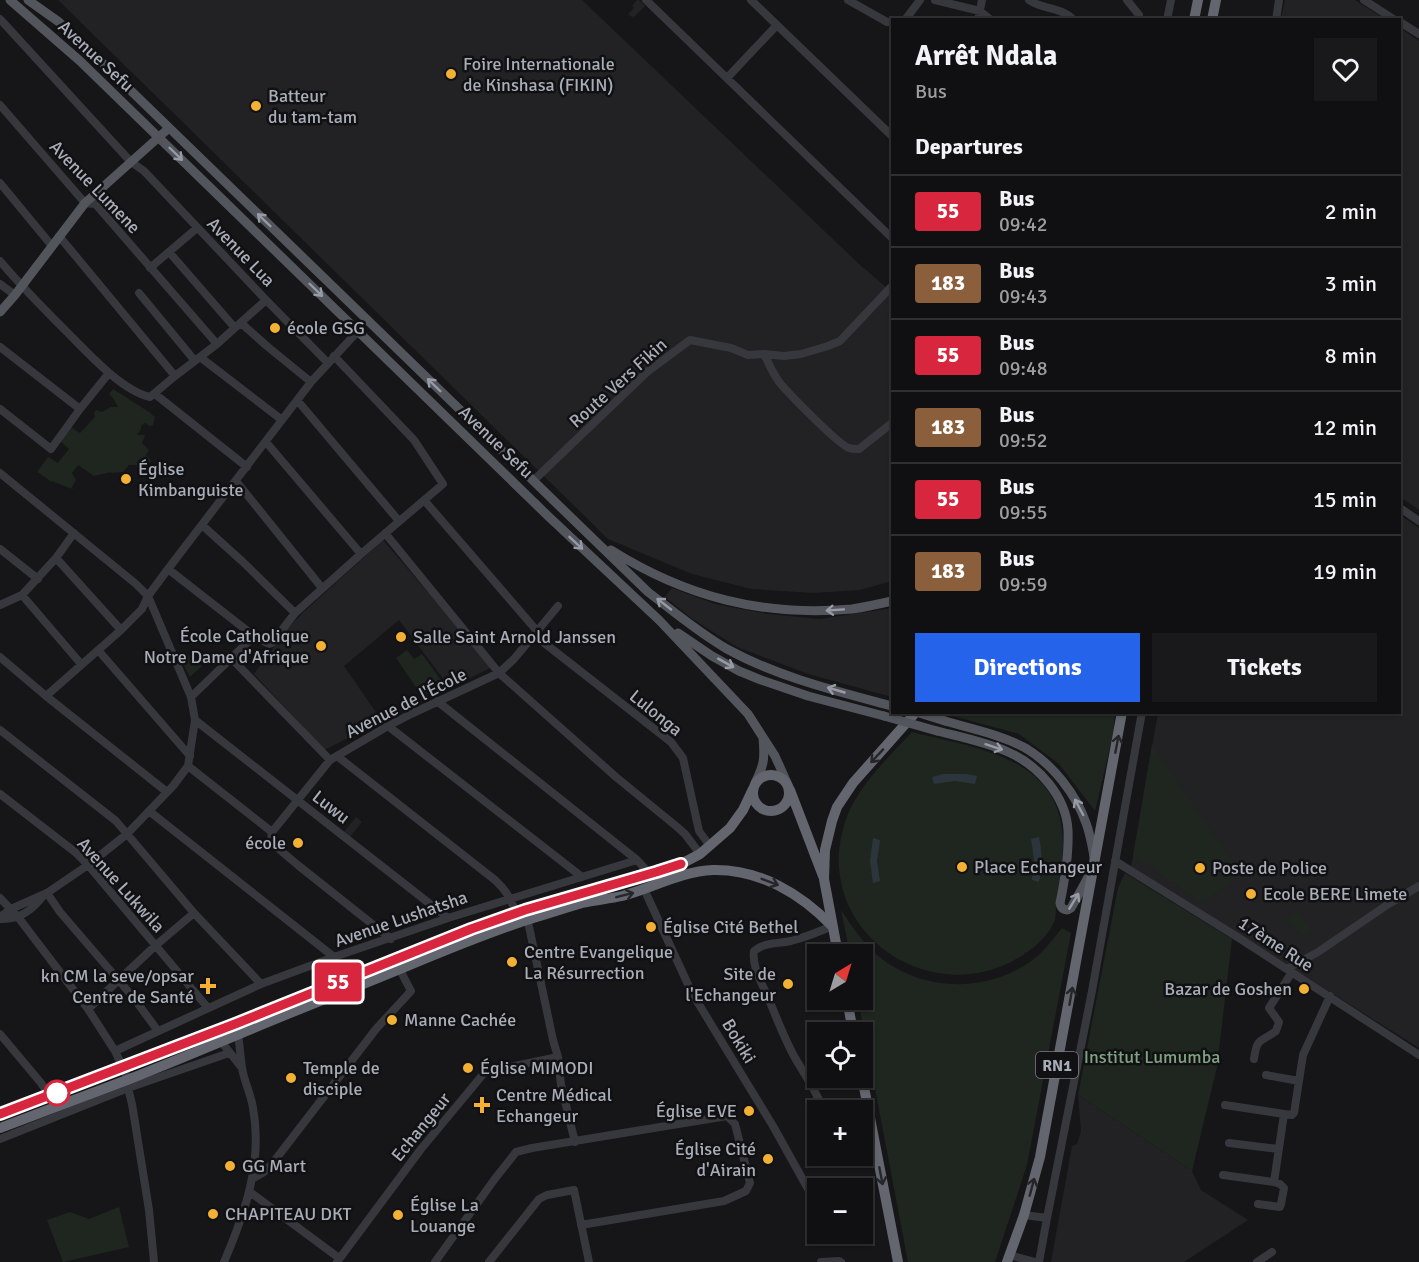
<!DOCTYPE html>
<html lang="en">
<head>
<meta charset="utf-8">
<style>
	:root { --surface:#101012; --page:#19191b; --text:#f1f3f6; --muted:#9c9d9f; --line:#303032; --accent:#2563eb }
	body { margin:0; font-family:Signika,sans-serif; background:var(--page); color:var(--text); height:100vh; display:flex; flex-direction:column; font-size:22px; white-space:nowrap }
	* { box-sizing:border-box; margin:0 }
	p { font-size:20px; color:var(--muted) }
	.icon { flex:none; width:33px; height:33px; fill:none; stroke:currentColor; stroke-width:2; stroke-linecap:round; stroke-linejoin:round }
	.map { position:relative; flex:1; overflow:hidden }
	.side { position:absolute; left:891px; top:18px; width:510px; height:696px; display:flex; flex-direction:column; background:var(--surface); border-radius:0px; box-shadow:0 2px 4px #0004,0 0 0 2px var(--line) }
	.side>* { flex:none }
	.badge { padding:0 12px; border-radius:4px; font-size:21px; line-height:39px }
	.needle { width:39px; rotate:38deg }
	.buttons { position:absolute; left:807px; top:944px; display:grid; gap:12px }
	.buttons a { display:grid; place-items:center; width:66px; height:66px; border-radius:0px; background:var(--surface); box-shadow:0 2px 4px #0004,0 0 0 2px var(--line); font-size:30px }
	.map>.badge { position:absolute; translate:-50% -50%; box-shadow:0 0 0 3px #fff }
	h2 { padding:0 24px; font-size:22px; line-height:54px }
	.round { display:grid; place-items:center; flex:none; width:63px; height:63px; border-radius:0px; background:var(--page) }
	.overview { display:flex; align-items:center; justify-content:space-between; height:102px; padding:0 24px }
	h1 { font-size:28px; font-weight:700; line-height:45px }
	.button { display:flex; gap:12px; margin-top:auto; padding:12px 24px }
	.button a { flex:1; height:69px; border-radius:0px; background:var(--accent); color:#fff; font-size:24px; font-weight:700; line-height:69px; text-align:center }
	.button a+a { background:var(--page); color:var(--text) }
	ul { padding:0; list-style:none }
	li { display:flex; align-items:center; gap:18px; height:72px; padding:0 24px; border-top:2px solid var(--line) }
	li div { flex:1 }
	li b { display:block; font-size:22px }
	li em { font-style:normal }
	li .badge { min-width:66px; font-weight:700; text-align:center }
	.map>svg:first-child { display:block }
	.built { fill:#222225 }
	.green { fill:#1e261f }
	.water { fill:#2c353c }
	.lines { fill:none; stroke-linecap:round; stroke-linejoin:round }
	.minor { stroke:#37383d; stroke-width:8 }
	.major { stroke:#53555c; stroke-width:9 }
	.highway { stroke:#63666e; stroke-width:10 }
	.major-bridge { stroke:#53555c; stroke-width:9 }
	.oneway { stroke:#979ba6 }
	.oneway2 { stroke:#26262a }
	.line-casing { stroke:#fff; stroke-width:14 }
	.line { stroke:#d7263d; stroke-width:9 }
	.poi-dot { fill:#f2b134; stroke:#111113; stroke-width:2 }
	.stop-dot { fill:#fff; stroke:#d7263d; stroke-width:3 }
	.labels { text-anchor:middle; stroke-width:5; stroke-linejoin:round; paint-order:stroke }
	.shield { fill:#111113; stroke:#7b7e86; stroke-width:1.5 }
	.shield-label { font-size:16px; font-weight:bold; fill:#a8adb8 }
	.street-label { font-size:18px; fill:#a8adb8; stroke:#111113 }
	.poi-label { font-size:18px; fill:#a8adb8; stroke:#111113; text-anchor:start }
	.park-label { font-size:18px; fill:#7fa381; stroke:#111113 }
</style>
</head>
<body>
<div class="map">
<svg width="1419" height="1262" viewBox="0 0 1419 1262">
	<rect width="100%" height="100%" fill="#161618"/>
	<path class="built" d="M58,0H582L859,264L886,287L892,281V581L860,590L813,593L751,589L692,574L608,539Z
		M637,0H639L645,6L633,18L628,14L634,8L632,6Z
		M1285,0H1355L1385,19H1281Z
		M1400,28L1419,41V510L1400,497Z
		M1400,515L1419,528V1048L1131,867L1158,713L1400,712Z
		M383,540L492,667L450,688L399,620L344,666L382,721L324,750L254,674L287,629L306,610Z
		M672,588L715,604L768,614L820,619L892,608V697L808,674L737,647L691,618L665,597Z
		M356,817L362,822L350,837L344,832Z
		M1078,1095L1192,1171L1201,1190L1248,1220L1184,1262H1051L1072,1146L1077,1144L1081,1131Z"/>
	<path class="green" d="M113,389L149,412L155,417L153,425L150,426L145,423L141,426V429L137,435H145L142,443L149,450L146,455L151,461L146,468L135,465H129L123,472L111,473V472L94,476L78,465L72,473L76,480L72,487L73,489C64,487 58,482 50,481L45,477L37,472L48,457L58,463L69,449L60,441L71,427L80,433L95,417L94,413L96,410L102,412L111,407H118L113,398L109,394Z
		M407,650L414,659L422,654L444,684L422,696L396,658Z
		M183,651L202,666L190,677L182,662L179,652Z
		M942,713H1115L1113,735L1095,811L1059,764L1019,734Z
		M912,732C979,749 1064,757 1063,846C1062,866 1060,884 1056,904C1056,910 1056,917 1054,922C1049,935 1034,948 1023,955C930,1015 810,929 845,822C857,786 887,759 912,732Z
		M1152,744L1241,874L1202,903L1138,858L1133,857Z
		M1125,873L1232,939L1217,1067L1192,1171L1078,1095L1118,888Z
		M841,910C853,928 865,946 882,959C926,993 990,992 1034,959C1045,950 1053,939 1062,928L1071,933L1027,1165L995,1262H908L858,999H862V954H850Z
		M1298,911L1312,931L1305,936L1286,922Z
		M119,1207L129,1247L63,1262L47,1220L70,1212L89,1219Z"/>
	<path class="water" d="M943,774H966L977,776L975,784L955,781L934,784L932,777Z
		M1039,837C1042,852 1043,866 1039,882L1032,880L1034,859L1031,839Z
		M873,838L880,840L877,861L880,881L873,883L870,861Z"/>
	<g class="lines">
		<path class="minor" d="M646,0L892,238
			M751,0L892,136
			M848,0L887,22H892
			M935,0L980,11L991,20
			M1029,0C1043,10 1060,6 1074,20
			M1127,0L1139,15L1140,20
			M1364,0L1395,20
			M0,19L131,162L144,171L266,300L328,363
			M905,20L920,0
			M978,20L982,0
			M1167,20L1171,0
			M1276,20L1279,0
			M1400,22L1419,34
			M727,78L777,25
			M0,105L85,203L95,204L98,207L217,344
			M0,183L52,246
			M59,236L175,376
			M169,252L235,328
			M0,261C21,286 44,309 67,332C88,353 122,391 150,397L175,376L217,344L266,300
			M150,268L197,228
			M0,284L15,295
			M139,293L195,361
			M241,323L268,347L311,382
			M0,347L80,409
			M764,354C769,364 773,374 780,383C789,394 839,445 849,448C852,449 856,449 859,449L892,423
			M200,357L282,420
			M155,394L247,467
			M297,400L399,521
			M0,409L51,449L80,409L109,373
			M266,442L361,554
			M0,473L136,584L148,596L191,697L195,720L188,766L173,786L127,834L88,865L47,893L11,909L0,917
			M236,481L322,588
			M533,481L647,372L690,340L731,348L748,355L764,354L784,356L801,354L828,346L840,341L892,286
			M424,500L537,631
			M1400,508L1419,521
			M202,525L243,562L295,613
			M385,533L499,673L616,777L676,826L685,834L700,854
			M0,549L38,579
			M56,558L121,630
			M168,569L254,636L269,644L272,643L295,613L361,554L443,484L414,440L334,356
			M22,595L81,664
			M0,605L22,595L56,558L74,533
			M534,635L671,742L683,758L699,831L710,846
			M98,650L190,756
			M0,657L46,696L167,792
			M232,659L330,760
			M46,696L121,630L142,609L148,596L168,569L311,382L358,331
			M191,697L254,636
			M437,701L637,860L650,874
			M195,720L448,918
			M388,726L582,877
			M0,730L116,821L194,913L261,984
			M337,756L495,880C506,890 511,899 516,913
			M188,766L272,832
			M0,794L75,852L88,865L208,1008
			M149,811L334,957
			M272,832L330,760L388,726L411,714L499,673L514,659L558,606
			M272,832L271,839L274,845L299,866L391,939
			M1115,861L1239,938L1419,1055
			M644,889L692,993L773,1126L817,1205
			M47,893L60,912L133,997L158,1031
			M0,898L18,917L88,1009L115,1051L128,1079
			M527,917L553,1040L558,1057L561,1085L575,1142
			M0,919C19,920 32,911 43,896
			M1287,969L1318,952L1387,905L1419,886
			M88,1009L155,946L194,913
			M0,1034L41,1083L50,1096
			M219,1039L242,1068
			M115,1051L261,984L334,957L448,918L637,860
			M1254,1059C1257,1037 1260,1043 1276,1031L1279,1022L1269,1008L1292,972
			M1266,1075L1299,1081
			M128,1088L132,1104L149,1210L154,1262
			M1225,1105L1284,1114
			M823,1110C817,1091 804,1074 794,1056C783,1036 775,1013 765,991C760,979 752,966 754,951C765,942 777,944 791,941C805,937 819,932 832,926
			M0,1139L128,1088L229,1053
			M1229,1143L1279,1149
			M1223,1175L1274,1182L1284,1114L1292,1115L1294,1113L1303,1055L1330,996
			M252,1179L264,1172L272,1164L376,1029L411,991L399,968
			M250,1192L339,1258
			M1258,1204L1280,1207L1281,1204L1284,1188L1280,1184L1274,1182
			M1024,1215L1047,1218
			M1009,1255L1035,1262
			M224,1262C245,1213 263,1162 253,1108C251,1094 244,1081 242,1068C240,1055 240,1043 237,1031
			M337,1262L421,1149L485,1072L558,1057
			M435,1262L494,1180L516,1152L532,1148L727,1116L735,1124L750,1183L746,1191L724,1201L581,1225
			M489,1262L539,1199L547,1195L574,1190L589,1262
			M821,1262L839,1261L841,1262
			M1039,1262L1047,1218L1092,991L1142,712
			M1257,1262L1272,1252"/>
		<path class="major" d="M10,0L80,61L548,516L659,620L748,714L775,756L789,787
			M28,0L59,22L91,52L648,592C673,611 699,633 727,649C778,677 836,691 892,706
			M0,312L15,295L85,203L169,128
			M611,550C686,597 763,617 852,609C865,607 879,604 892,601
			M678,633L712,656L739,671L761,680L808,696L884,716
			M937,731C961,737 986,742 1008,752C1038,765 1066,796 1068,830C1069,854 1065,879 1060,903C1061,909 1066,912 1071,908C1075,901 1093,870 1094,863C1095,856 1089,831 1086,823C1076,794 1053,765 1027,749C1003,735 972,729 945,721
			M755,783C764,765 765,759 763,738"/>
		<path class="highway" d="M1194,20L1198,0
			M1212,20L1216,0
			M753 793a18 18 0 1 1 36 0a18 18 0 1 1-36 0Z
			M790,790L823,876
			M838,954L824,879L825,850L832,821L837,807L853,783L916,712
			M847,999L853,1032
			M862,1077L898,1262
			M0,1114L235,1024L471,929L525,910L656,872L681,864L700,854L730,828L743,810L753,789
			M0,1128C42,1112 85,1096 127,1080C203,1050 277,1017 353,988C412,965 470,938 530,919C547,914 565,908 582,903C595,900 609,899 622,896C652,888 682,871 713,870C760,869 801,894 832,926
			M1007,1262L1024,1215L1040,1157L1122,712"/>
		<path class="major-bridge" d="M916,712L945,721
			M884,716L937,731"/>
	</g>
	<defs><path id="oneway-shaft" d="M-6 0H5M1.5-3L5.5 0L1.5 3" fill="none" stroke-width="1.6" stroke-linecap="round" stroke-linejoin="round" transform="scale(1.5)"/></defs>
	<g class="oneway">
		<use href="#oneway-shaft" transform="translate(176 154) rotate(44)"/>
		<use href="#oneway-shaft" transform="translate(264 220) rotate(-136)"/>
		<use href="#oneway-shaft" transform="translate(316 290) rotate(44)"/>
		<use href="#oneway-shaft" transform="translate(434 385) rotate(-136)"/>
		<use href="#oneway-shaft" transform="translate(576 543) rotate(43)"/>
		<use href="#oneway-shaft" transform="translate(664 604) rotate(-142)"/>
		<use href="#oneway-shaft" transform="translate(835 610) rotate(176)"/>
		<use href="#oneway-shaft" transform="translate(726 663) rotate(29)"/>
		<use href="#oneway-shaft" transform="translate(836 690) rotate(-164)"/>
		<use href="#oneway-shaft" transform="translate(994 747) rotate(18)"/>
		<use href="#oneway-shaft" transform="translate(1079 807) rotate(-118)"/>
		<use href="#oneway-shaft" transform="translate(1074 901) rotate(-59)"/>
	</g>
	<g class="oneway2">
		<use href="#oneway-shaft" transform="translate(1117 744) rotate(-79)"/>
		<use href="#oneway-shaft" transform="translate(877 756) rotate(133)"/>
		<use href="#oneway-shaft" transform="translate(770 882) rotate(21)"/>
		<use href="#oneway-shaft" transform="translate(625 895) rotate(-14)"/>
		<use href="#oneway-shaft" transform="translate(1071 996) rotate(-80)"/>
		<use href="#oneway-shaft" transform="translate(881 1176) rotate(79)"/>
		<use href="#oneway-shaft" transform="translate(1032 1187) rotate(-75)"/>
	</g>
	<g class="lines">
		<defs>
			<path id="line" d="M0,1114L235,1024L471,929L525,910L656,872L681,864"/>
		</defs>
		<use href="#line" class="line-casing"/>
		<use href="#line" class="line"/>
	</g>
	<g class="poi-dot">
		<circle cx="451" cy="74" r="6"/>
		<circle cx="256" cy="106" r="6"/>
		<circle cx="275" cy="328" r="6"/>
		<circle cx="126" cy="479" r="6"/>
		<circle cx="401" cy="637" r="6"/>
		<circle cx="321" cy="646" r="6"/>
		<circle cx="298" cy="843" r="6"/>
		<circle cx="962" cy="867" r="6"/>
		<circle cx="1200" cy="868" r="6"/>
		<circle cx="1251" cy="894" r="6"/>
		<circle cx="651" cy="927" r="6"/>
		<circle cx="512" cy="962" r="6"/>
		<circle cx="788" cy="984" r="6"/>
		<path d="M205 977h6v6h6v6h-6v6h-6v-6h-6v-6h6z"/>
		<circle cx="1304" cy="989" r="6"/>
		<circle cx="392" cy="1020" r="6"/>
		<circle cx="468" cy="1068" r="6"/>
		<circle cx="291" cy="1078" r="6"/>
		<path d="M479 1096h6v6h6v6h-6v6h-6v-6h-6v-6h6z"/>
		<circle cx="749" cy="1111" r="6"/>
		<circle cx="768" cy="1159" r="6"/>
		<circle cx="230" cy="1166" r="6"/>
		<circle cx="213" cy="1214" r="6"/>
		<circle cx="398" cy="1215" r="6"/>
	</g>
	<circle class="stop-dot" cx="57" cy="1093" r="12"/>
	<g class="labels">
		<rect class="shield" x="1036" y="1052" width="42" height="26" rx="4.5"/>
		<g class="shield-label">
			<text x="1057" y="1071">RN1</text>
		</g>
		<g class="street-label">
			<text transform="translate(96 56) rotate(43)" y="6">Avenue Sefu</text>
			<text transform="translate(95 187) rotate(46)" y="6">Avenue Lumene</text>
			<text transform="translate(241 252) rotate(46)" y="6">Avenue Lua</text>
			<text transform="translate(618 383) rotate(-42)" y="6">Route Vers Fikin</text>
			<text transform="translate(496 442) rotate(44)" y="6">Avenue Sefu</text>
			<text transform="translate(406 703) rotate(-27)" y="6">Avenue de l'École</text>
			<text transform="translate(656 713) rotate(39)" y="6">Lulonga</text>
			<text transform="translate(331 807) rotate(38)" y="6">Luwu</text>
			<text transform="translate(121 885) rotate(48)" y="6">Avenue Lukwila</text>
			<text transform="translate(401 919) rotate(-19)" y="6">Avenue Lushatsha</text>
			<text transform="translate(1276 944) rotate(33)" y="6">17ème Rue</text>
			<text transform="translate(739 1041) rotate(59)" y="6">Bokiki</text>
			<text transform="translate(421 1127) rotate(-51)" y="6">Echangeur</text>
		</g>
		<g class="poi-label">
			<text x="463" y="70">Foire Internationale<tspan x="463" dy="21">de Kinshasa (FIKIN)</tspan></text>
			<text x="268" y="102">Batteur<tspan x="268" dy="21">du tam-tam</tspan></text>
			<text x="287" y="334">école GSG</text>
			<text x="138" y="475">Église<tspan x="138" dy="21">Kimbanguiste</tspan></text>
			<text x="309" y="642" text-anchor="end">École Catholique<tspan x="309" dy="21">Notre Dame d'Afrique</tspan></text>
			<text x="413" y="643">Salle Saint Arnold Janssen</text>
			<text x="286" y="849" text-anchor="end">école</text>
			<text x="974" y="873">Place Echangeur</text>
			<text x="1212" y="874">Poste de Police</text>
			<text x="1263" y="900">Ecole BERE Limete</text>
			<text x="663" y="933">Église Cité Bethel</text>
			<text x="524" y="958">Centre Evangelique<tspan x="524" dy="21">La Résurrection</tspan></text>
			<text x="776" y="980" text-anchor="end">Site de<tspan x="776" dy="21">l'Echangeur</tspan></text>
			<text x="194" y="982" text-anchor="end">kn CM la seve/opsar<tspan x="194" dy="21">Centre de Santé</tspan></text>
			<text x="1292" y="995" text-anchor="end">Bazar de Goshen</text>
			<text x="404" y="1026">Manne Cachée</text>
			<text x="303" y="1074">Temple de<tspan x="303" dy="21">disciple</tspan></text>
			<text x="480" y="1074">Église MIMODI</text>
			<text x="496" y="1101">Centre Médical<tspan x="496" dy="21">Echangeur</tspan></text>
			<text x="737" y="1117" text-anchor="end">Église EVE</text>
			<text x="756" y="1155" text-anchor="end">Église Cité<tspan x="756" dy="21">d'Airain</tspan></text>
			<text x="242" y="1172">GG Mart</text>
			<text x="410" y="1211">Église La<tspan x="410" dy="21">Louange</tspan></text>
			<text x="225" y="1220">CHAPITEAU DKT</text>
		</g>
		<g class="park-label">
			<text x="1152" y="1063">Institut Lumumba</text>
		</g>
	</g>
</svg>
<div class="buttons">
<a><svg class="needle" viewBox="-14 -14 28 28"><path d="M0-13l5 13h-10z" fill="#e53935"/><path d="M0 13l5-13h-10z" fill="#9c9d9f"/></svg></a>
<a><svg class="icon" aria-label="locate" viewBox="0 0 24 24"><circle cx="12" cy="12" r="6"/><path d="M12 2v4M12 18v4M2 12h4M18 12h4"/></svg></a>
<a>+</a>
<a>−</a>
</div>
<b class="badge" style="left:338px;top:982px;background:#d7263d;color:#fff">55</b>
<section class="side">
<div class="overview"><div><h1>Arrêt Ndala</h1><p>Bus</p></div><a class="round"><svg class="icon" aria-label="heart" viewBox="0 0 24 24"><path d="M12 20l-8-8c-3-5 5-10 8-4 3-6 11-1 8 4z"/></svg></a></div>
<h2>Departures</h2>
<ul>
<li><span class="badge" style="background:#d7263d;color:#fff">55</span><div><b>Bus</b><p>09:42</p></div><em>2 min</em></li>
<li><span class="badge" style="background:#8b5e3c;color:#fff">183</span><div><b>Bus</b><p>09:43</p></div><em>3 min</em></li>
<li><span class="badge" style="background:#d7263d;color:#fff">55</span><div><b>Bus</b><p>09:48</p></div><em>8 min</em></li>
<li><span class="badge" style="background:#8b5e3c;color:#fff">183</span><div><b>Bus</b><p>09:52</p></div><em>12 min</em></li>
<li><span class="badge" style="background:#d7263d;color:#fff">55</span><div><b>Bus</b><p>09:55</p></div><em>15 min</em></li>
<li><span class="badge" style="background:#8b5e3c;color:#fff">183</span><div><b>Bus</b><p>09:59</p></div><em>19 min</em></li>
</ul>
<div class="button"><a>Directions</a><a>Tickets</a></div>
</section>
</div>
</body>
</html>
